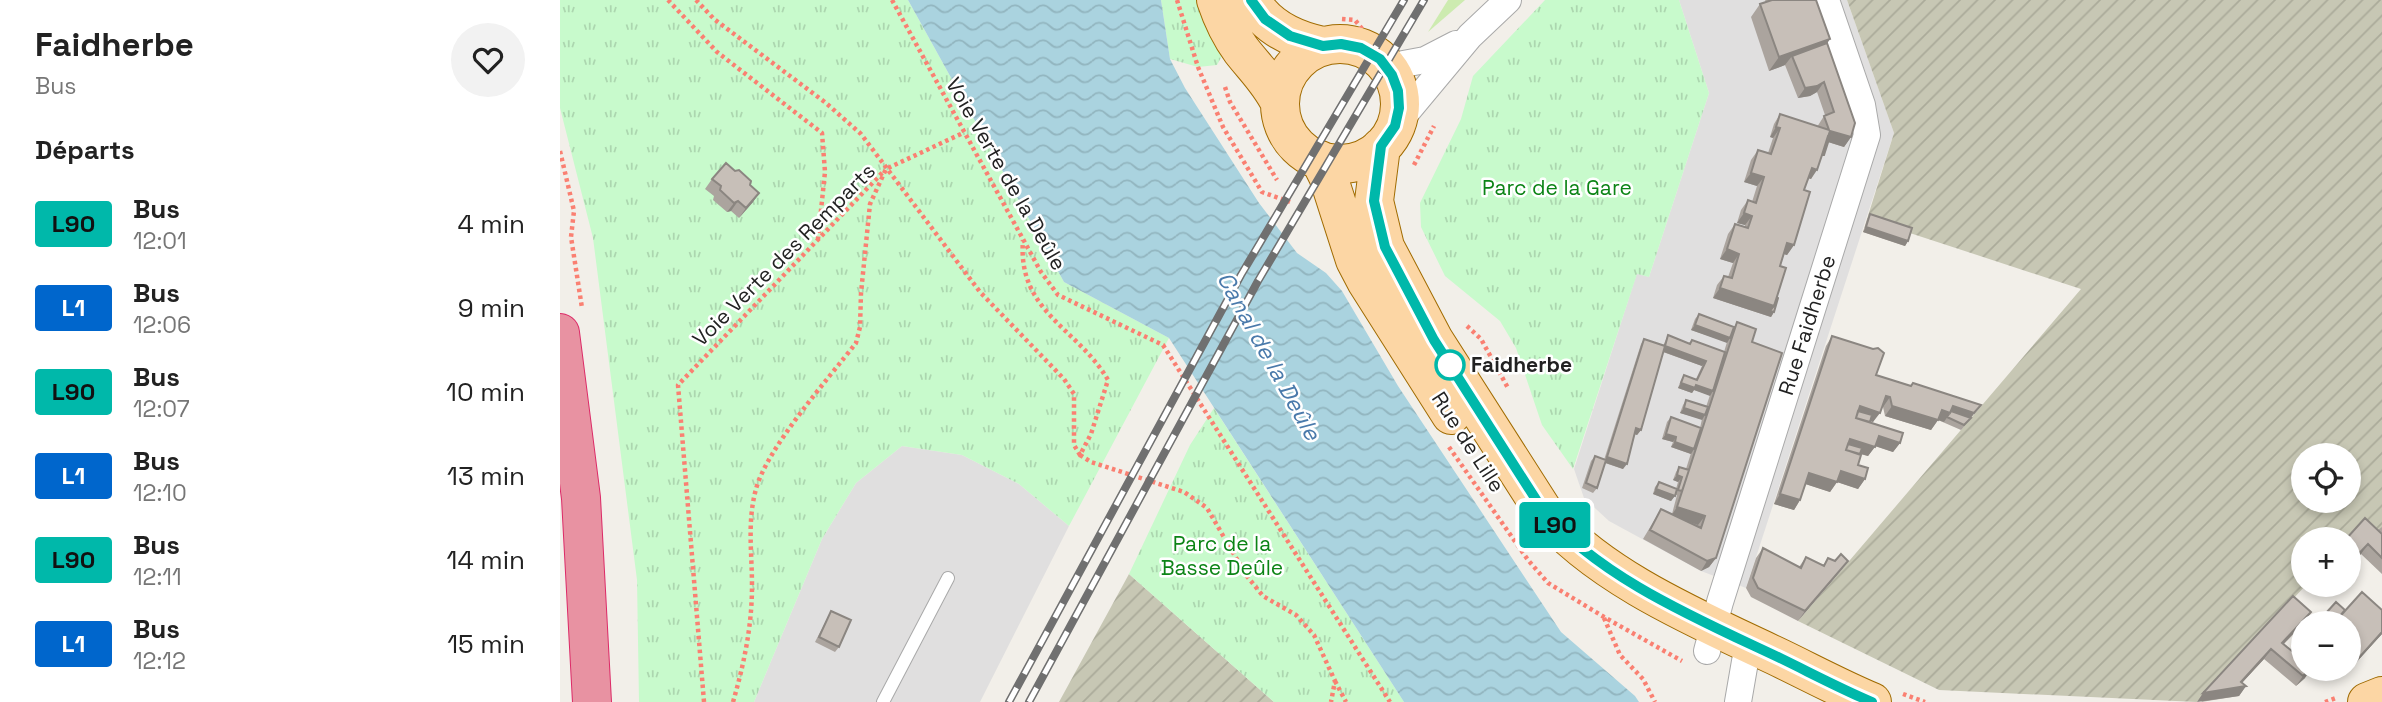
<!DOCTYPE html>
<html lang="fr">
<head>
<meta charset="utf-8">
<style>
	:root { --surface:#fff; --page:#f2f2f2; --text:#222; --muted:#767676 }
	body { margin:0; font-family:"Space Grotesk",sans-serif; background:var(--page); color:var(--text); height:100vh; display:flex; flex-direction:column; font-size:26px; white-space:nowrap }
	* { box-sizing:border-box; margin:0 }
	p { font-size:23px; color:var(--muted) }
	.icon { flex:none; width:38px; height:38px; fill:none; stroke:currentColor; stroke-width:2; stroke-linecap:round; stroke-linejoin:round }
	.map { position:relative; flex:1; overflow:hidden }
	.sheet { display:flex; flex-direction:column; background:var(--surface); width:560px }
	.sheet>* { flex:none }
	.badge { padding:0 14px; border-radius:5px; font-size:24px; line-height:46px }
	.controls { position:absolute; left:1731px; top:443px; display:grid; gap:14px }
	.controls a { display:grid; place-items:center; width:70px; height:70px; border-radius:50%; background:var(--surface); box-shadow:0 4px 10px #0003; font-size:35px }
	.map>.badge { position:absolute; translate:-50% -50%; box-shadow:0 0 0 4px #fff }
	h2 { padding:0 35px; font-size:26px; line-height:63px }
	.round { display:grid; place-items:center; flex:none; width:74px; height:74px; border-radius:37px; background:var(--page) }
	.head { display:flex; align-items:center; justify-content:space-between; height:119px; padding:0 35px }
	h1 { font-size:33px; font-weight:800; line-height:52px }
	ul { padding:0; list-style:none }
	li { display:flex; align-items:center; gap:21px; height:84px; padding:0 35px }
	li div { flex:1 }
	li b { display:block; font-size:26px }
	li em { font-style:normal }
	li .badge { min-width:77px; font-weight:700; text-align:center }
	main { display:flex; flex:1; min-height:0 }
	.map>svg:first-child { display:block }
	.residential { fill:#e0dfdf }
	.construction { fill:url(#construction-furrows); fill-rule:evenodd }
	.grass { fill:#cdebb0 }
	.park { fill:url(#park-tufts) }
	.water { fill:url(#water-waves) }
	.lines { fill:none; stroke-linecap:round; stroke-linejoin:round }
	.lane-casing { stroke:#a9a9a9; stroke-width:14 }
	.street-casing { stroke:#a9a9a9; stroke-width:28 }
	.primary-casing { stroke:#a06b00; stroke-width:40 }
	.highway-casing { stroke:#dc2a67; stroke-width:40 }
	.path { stroke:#fa8072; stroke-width:4.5; stroke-dasharray:3.5 3.5; stroke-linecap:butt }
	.lane { stroke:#fff; stroke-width:12 }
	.street { stroke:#fff; stroke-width:26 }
	.primary { stroke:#fcd6a4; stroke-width:38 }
	.highway { stroke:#e892a2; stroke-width:38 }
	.rail-casing { stroke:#707070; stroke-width:8 }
	.rail { stroke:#fff; stroke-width:5; stroke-dasharray:16; stroke-linecap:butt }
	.wall { fill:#aba49e }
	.shaded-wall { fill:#8b8681 }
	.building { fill:#c7bfb8; stroke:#8b8681; stroke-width:2 }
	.line-casing { stroke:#fff; stroke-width:16 }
	.line { stroke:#00b8aa; stroke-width:10 }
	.stop-dot { fill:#fff; stroke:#00b8aa; stroke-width:3.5 }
	.labels { text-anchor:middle; stroke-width:5; stroke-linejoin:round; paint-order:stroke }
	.street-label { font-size:21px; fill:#222; stroke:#fff }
	.park-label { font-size:21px; fill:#0c8416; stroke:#fff }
	.stop-label { font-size:21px; font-weight:bold; fill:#222; stroke:#fff; text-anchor:start }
	.water-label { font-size:23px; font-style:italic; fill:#4a7aab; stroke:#fff }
</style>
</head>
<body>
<main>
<section class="sheet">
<div class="head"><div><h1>Faidherbe</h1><p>Bus</p></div><a class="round"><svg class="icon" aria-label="heart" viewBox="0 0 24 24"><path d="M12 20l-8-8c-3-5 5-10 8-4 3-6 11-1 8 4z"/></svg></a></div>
<h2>Départs</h2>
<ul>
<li><span class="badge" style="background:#00b8aa;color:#111">L90</span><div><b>Bus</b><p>12:01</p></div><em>4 min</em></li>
<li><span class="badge" style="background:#06c;color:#fff">L1</span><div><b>Bus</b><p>12:06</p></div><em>9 min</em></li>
<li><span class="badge" style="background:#00b8aa;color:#111">L90</span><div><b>Bus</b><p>12:07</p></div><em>10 min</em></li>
<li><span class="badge" style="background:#06c;color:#fff">L1</span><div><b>Bus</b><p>12:10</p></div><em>13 min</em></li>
<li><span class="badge" style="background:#00b8aa;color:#111">L90</span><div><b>Bus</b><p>12:11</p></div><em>14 min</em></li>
<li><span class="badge" style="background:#06c;color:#fff">L1</span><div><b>Bus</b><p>12:12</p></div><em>15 min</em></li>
</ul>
</section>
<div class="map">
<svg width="1822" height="702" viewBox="0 0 1822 702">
	<defs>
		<pattern id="construction-furrows" width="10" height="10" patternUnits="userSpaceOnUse" patternTransform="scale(1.75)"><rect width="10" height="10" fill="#c7c7b4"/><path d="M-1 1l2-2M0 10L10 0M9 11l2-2" fill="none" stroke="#abab9a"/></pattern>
		<pattern id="park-tufts" width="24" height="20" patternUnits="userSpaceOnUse" patternTransform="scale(1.75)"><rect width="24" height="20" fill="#c8facc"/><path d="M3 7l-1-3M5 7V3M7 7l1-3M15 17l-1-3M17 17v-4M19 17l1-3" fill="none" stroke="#acd6af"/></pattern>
		<pattern id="water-waves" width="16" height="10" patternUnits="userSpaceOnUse" patternTransform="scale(1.75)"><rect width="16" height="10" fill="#aad3df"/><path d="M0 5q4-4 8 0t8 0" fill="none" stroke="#92b5bf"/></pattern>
	</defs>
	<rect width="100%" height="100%" fill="#f2efe9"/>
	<path class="residential" d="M1119,0H1287L1334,133L1186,588L1141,571L1049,521L1024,498L1014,469L1077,273L1089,277L1149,93Z
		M342,446L402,455L459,484L509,526L420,702H194L262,539L296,483Z"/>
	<path class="construction" d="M1287,0H1822V549L1799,528L1788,539H1743V584L1746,585L1637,702L1379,690L1238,621L1521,289L1307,219L1334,133ZM1743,455H1788V500H1743Z
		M569,574L714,702H499Z"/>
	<path class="grass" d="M888,0H905L868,32Z"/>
	<path class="park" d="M0,0H348L504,282L609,338L509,526L459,484L402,455L342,446L296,483L262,539L194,702H79L77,580L33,238L0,108Z
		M601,0H645L664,52L657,65L638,67L610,59Z
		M985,0H1119L1149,93L1089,277L1077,274L1013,469L982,425L956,348L940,321L885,276L861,227L860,203L901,119L913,76Z
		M654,408L844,702H714L569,574L630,445Z"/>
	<path class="water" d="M348,0H601L610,59L625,88L699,203L737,253L766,273L782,291L838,386L1001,632L1075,696L1079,702H844L609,338L504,282Z"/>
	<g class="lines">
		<defs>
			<path id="lane" d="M323,702L388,578"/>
			<g id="street">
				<path d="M827,67L865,60L896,44"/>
				<path d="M835,126L910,36L948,0"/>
				<path id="s1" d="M1147,651L1160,602L1307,135L1302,105L1266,0"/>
				<path d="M1178,702L1188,644"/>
			</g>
			<path id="primary" d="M656,0C662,18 670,35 681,50C695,68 710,82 720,103
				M691,0C706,27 734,40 763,46
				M720 104a60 60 0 1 1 120 0a60 60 0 1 1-120 0Z
				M821,147L814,201L825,247L874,340L982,509C1037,577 1142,621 1220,658C1251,673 1281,689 1312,702
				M760,160L768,176L795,260L806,281L891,415
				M1807,702L1822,696"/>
			<path id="highway" d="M0,333L21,498L32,702"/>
		</defs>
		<use href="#lane" class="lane-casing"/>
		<use href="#street" class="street-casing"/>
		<use href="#primary" class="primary-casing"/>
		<use href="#highway" class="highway-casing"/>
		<path class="path" d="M108,0L157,52L262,133L265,172L258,239
			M136,0L154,19L266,103L301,134L420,292L504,379L514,394V445L520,455L531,434L548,380C518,328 457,312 463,240
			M332,0L481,272L498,295L603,345L830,702
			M617,0L638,67L663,127L702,192L730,202
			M782,19L795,20L806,34
			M665,87L670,102L717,180
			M0,151L14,211L11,237L22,308
			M854,165L874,126
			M907,326L921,339L948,388
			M889,447L968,560L988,583L1044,617L1122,661
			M520,455L531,462L624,492L647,508L686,575L703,596L736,615L754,635L775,681L771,702
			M1044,618L1060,655L1083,679L1095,702
			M775,681L786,702
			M1343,694L1365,702
			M144,702L118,385L323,172
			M173,702C184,664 192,626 192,586C192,552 187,522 196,489C207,448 268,379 296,343L300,327L301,293L310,204L326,169L403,133
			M1765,702L1776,698"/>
		<use href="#lane" class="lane"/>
		<use href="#street" class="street"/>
		<use href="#primary" class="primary"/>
		<use href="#highway" class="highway"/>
		<defs>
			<path id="rail" d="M449,702L681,275L844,0
				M469,702L698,281L864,0"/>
		</defs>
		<use href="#rail" class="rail-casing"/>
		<use href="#rail" class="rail"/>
	</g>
	<path class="wall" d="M1205,0H1256L1291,137L1284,147L1268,142L1251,179L1248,178L1244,190L1234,245L1227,255L1224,254L1220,266L1214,312L1211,317L1153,298L1157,285L1164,276L1168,277L1173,263L1160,259L1168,234L1175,224L1185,227V225L1177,223L1181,210L1188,200L1192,202L1197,186L1184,182L1191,160L1198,150L1208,153L1213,138L1210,137L1214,124L1220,114L1257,127L1264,116L1265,115L1257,92L1250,96L1238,98L1225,65L1209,71L1191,17L1200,4L1206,2Z
		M152,179L190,185L193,202L179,218L171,211L167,212L153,200L154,196L145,189Z
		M1310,214L1348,241L1345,246L1303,232L1307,219Z
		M1139,314L1174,327L1177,322L1192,342L1156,558L1149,567L1141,571L1083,539L1101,509L1112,514L1117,495H1115L1111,501L1093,494L1095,487L1099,482L1116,489L1118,482L1113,480L1116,472L1119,467L1126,469L1131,453V454L1111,447L1113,442L1102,439L1107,422L1111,417L1140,428L1142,419L1120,413L1123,405L1126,400L1146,407L1150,395L1134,390L1132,393L1118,388L1121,380L1124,375L1136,379L1142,366L1103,352L1081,430L1077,435L1074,434L1063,469L1045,463L1037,488L1033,493L1022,488L1031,461L1035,456L1044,460L1081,344L1084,339L1103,346L1108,335L1130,344L1164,352L1167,342L1131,330L1135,319Z
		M1272,336L1316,375L1350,386L1353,383L1421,405L1401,430L1378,420L1371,430L1325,416L1323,407L1322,406L1313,422L1310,421V422L1340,443L1333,452L1315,446L1308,456L1300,454L1298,465L1305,479L1298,489L1277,482L1270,492L1246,484L1240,500L1234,510L1214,504L1266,346Z
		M1822,527V574L1801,554L1788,568V539L1818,530Z
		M1203,548L1239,567L1246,557L1263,566L1268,558L1275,561H1288L1281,570L1238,621L1191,597L1186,588L1196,558Z
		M1785,610L1822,634L1790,669L1788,668V623Z
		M271,611L279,647L275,652L255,642Z
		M1751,612L1745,622L1724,644L1745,678L1736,686L1704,659L1682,683L1686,686L1679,696L1641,702Z"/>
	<path class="shaded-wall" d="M1270,39L1261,53L1232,56L1225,65L1209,71L1219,57Z
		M1264,82L1257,92L1250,96L1238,98L1245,88Z
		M1216,127L1220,128L1213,138L1210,137Z
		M1270,131L1291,137L1284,147L1265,141Z
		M1252,168L1257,170L1251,179L1245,177Z
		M1191,173L1204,177L1197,186L1184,182Z
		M199,193L193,202L179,218L186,208Z
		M178,201L171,211L167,212L174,203Z
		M1184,213L1192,216L1185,225L1177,223Z
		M1306,227L1348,241L1345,246L1303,232Z
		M1227,243L1234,245L1227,255L1220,253Z
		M1167,249L1179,254L1173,263L1160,259Z
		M1160,288L1214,306V312L1211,317L1153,298Z
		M1135,325L1170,338L1167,343L1131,330Z
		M1105,346L1146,361L1142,366L1101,351Z
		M1121,383L1136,385L1153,391L1150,396L1134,390L1132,393L1118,388Z
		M1326,396L1330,397L1323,407L1319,405Z
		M1421,405L1401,430L1406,423L1388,416L1384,422L1375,419L1382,410L1393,406Z
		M1300,406L1320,413L1313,422L1295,416Z
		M1332,406L1378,420L1371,430L1325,416Z
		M1124,408L1145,415L1142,420L1120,413Z
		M1076,428L1081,430L1077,435L1072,433Z
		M1106,434L1116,437L1113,442L1102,439Z
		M1319,436L1340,443L1333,452L1312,445Z
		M1290,439L1315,447L1308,456L1285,449Z
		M1115,442L1134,449L1131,454L1111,447Z
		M1047,457L1067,464L1063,469L1043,462Z
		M1281,471L1305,479L1298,489L1274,481Z
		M1249,473L1277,482L1270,492L1242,483Z
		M1117,475L1122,477L1118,482L1113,480Z
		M1096,489L1115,496L1111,501L1093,494Z
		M1220,494L1240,500L1234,510L1214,504Z
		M1117,507L1145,516L1138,525L1111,516Z
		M1808,544L1801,554L1788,568V565Z
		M1156,558L1149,567L1141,571L1147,561Z
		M1288,561L1281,570L1238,621L1245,611Z
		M1751,612L1743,623L1716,652L1722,643Z
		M1822,632V634L1790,669L1797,660Z
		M1711,649L1704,659L1678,687L1686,686L1679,696L1637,702L1643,693L1681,682Z
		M1752,668L1745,678L1736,686L1743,676Z"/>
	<path class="building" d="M1212,0H1256L1270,39L1219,57L1200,4Z
		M1267,43L1295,123L1291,137L1270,131L1257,170L1252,168L1244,190L1250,192L1234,245L1227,243L1220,266L1226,268L1214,306L1160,288L1164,276L1172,278L1179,254L1167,249L1175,224L1188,228L1192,216L1184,213L1188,200L1196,203L1204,177L1191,173L1198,150L1211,154L1220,128L1216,127L1220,114L1269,130L1264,116L1274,112L1264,82L1257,86L1245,88L1232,56Z
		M1268,136H1270L1264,155H1262Z
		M166,163L175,171L179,170L191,181L190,185L199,193L186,208L178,201L174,203L160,190L161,186L152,179Z
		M1310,214L1352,228L1348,241L1306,227Z
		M1217,297L1218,298L1214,312L1210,311L1214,306Z
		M1139,314L1174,327L1170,338L1135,325Z
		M1177,322L1196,329L1192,342L1222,353L1156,558L1147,561L1090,530L1101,509L1141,528L1145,516L1117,507Z
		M1108,335L1130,344L1132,340L1165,352L1153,391L1136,385L1135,388L1121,383L1124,375L1137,380L1146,361L1105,346Z
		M1272,336L1313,349L1318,348L1324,353L1316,375L1351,386L1353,383L1421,405L1414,413L1393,406L1390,413L1382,410L1378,420L1332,406L1330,397L1326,396L1320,413L1300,406L1296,418L1343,433L1340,443L1319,436L1315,447L1290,439L1286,450L1301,455L1298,465L1308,468L1305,479L1281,471L1277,482L1249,473L1240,500L1220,494Z
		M1084,339L1105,346L1081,430L1076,428L1067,464L1047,457Z
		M1126,400L1148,407L1145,415L1124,408Z
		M1298,411L1312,415L1310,422L1296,418Z
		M1391,411L1411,418L1404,425L1387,417Z
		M1111,417L1141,428L1134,449L1115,442L1116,437L1106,434Z
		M1288,444L1302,448L1300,454L1286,450Z
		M1035,456L1046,460L1037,488L1026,483Z
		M1119,467L1129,470L1122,491L1118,490L1122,477L1117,475Z
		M1099,482L1117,489L1115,496L1096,489Z
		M1805,518L1822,534V558L1808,544L1788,565V539H1786Z
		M1203,548L1241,568L1246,557L1264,566L1268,558L1275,561L1281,554L1288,561L1245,611L1198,588L1193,578Z
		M1802,592L1822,610V632L1797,660L1788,652V623H1774Z
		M1733,596L1751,612L1722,643L1743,660V668H1751L1743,676L1711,649L1681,682L1686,686L1643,693Z
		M1776,602L1785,610L1774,623H1757Z
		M271,611L291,620L279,647L259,637Z"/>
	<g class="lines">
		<defs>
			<path id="line" d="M691,0L705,19L730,36L763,46L781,44L801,48L820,59L832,75L838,91L839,108L835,126L821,146L814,201L825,247L874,340L982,509C1037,577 1142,621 1220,658C1251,673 1281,689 1312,702"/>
		</defs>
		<use href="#line" class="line-casing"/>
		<use href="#line" class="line"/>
	</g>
	<circle class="stop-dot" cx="890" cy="365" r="14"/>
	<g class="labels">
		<g class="street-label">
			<text transform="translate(446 174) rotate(60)" y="7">Voie Verte de la Deûle</text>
			<text transform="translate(224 255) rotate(-45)" y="7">Voie Verte des Remparts</text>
			<text dy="7" stroke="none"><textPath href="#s1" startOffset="341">Rue Faidherbe</textPath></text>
			<text transform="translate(908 442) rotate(57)" y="7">Rue de Lille</text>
		</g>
		<g class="park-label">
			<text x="997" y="195">Parc de la Gare</text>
			<text x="662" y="551">Parc de la<tspan x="662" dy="24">Basse Deûle</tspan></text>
		</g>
		<g class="stop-label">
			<text x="911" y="372">Faidherbe</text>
		</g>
		<g class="water-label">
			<text transform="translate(709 356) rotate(61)" y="8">Canal de la Deûle</text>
		</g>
	</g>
</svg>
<div class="controls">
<a><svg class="icon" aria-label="locate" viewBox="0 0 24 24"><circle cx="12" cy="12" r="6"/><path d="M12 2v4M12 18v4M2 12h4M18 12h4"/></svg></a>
<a>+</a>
<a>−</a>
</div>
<b class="badge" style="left:995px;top:525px;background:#00b8aa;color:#111">L90</b>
</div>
</main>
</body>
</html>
